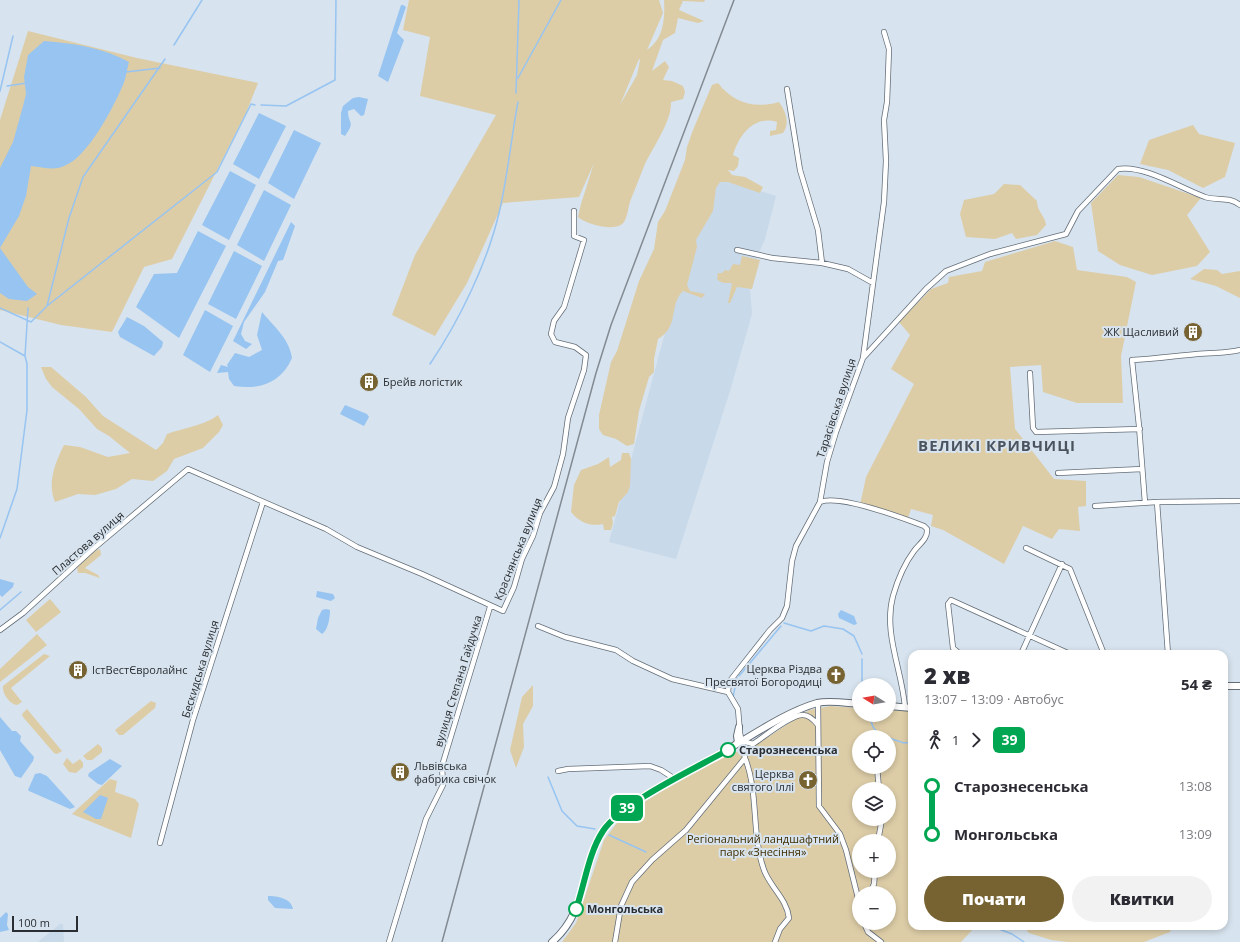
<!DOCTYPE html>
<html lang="uk">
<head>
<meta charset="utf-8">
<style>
	:root { --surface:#fff; --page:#f2f2f3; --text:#2b2b33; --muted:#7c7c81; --accent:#776332 }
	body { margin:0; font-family:"Open Sans",sans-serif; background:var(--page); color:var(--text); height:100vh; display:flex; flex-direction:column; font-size:15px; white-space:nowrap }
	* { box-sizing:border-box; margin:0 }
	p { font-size:13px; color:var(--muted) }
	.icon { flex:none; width:22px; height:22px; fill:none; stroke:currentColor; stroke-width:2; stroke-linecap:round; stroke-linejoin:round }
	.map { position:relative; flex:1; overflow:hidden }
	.side { position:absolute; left:908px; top:650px; width:320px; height:280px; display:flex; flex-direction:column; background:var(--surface); border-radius:12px; box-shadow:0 2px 6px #0003 }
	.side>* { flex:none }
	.badge { padding:0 8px; border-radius:6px; font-size:14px; line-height:26px }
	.needle { width:26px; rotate:281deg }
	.fabs { position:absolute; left:852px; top:678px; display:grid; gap:8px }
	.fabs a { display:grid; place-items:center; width:44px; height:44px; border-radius:50%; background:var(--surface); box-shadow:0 2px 6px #0003; font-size:20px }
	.scale { position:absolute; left:12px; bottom:10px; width:66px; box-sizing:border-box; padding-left:4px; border:2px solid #2a2e32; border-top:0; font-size:11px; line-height:14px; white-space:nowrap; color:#2a2e32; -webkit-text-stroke:3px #d7e3ee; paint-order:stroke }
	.map>.badge { position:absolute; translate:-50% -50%; box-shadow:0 0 0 2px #fff }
	.legs { display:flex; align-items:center; gap:6px; height:44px; padding:0 16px; font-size:13px }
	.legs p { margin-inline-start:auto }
	.headline { display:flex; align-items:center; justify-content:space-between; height:68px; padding:0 16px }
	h1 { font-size:22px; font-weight:800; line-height:30px }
	.button { display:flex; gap:8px; margin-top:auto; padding:8px 16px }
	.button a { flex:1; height:46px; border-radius:24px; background:var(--accent); color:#fff; font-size:16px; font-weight:800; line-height:46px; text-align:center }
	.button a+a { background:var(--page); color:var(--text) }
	ul { padding:0 16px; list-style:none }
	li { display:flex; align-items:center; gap:14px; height:48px; font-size:15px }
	li i { display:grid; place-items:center; width:6px; height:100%; margin:0 5px; background:currentColor }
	li i::after { content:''; width:10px; height:10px; margin:-5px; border:3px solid; border-radius:50%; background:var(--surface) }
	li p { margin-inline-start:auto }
	li:first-child i { background:linear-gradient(#0000 50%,currentColor 0) }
	li:last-child i { background:linear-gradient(currentColor 50%,#0000 0) }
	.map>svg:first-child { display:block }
	.built { fill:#c8d9ea }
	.green { fill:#ddcda7; fill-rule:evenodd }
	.water { fill:#97c4f1 }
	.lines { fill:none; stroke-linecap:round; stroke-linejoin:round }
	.stream { stroke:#97c4f1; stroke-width:1.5 }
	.street-casing { stroke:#646e78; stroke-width:6 }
	.secondary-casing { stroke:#646e78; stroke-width:8 }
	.street { stroke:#fff; stroke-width:4.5 }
	.secondary { stroke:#fff; stroke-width:6 }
	.rail { stroke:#828a92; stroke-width:1.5 }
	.line-1-casing { stroke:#fff; stroke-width:9 }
	.line-1 { stroke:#00a651; stroke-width:6 }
	.stop-1-dot { fill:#fff; stroke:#00a651; stroke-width:2 }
	.labels { text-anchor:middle; stroke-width:4; stroke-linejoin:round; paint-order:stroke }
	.poi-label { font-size:11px; fill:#2a2e32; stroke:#d7e3ee; text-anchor:end }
	.street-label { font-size:11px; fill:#2a2e32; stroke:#d7e3ee }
	.stop-label { font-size:11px; font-weight:bold; fill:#2a2e32; stroke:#d7e3ee; text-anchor:start }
	.park-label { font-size:11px; fill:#3f2e00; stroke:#d7e3ee }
	.district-label { font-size:15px; font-weight:bold; letter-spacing:1px; fill:#4b545e; stroke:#d7e3ee }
</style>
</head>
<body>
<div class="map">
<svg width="1240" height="942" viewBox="0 0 1240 942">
	<rect width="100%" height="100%" fill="#d7e3ee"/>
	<path class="built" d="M717,177L776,196L765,239L749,276L752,314L730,391L676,559L609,542L671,310Z
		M60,924H63L64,942H38Z"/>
	<path class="green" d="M409,0H659L663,13L647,50C664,39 665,18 664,0H705L704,2L683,1L679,10L704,21L698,23L678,18L675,33L663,40L652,71L665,61L669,67L663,80L672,81L683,86L685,92L683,99L671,102C672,121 653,147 645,164C640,176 636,187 631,199C628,206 628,216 624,222C617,233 585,224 578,217L581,204L594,163L579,197L503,203L467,283L435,336L392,315L415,255L496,115L420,96L430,37L403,30ZM639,59L640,60L637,75L620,105Z
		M28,31L137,58L258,83L246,113L172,259L144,267L112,332L61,325L0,310V120Z
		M718,83C733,103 755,109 779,102C786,112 790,123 783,133L770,136V131L776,130L777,122C754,115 739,135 733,155L739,158L738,166L734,171L728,170L732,175L745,177L763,187L760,193L728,182H720L716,188L713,211L696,240L697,247L687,285L690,291L705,294L702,298L683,291C668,306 680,326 658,339L654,359V372L649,377L639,411L634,444L627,446L616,439L603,435L599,429V415L611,362L617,351L639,281L654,249L658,222L665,211L685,160L687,147L693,130L712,85Z
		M1193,125L1199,134L1235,143L1225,177L1203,188L1168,170L1140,164L1149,140Z
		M1118,175L1139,177L1201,198L1187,215L1210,252L1197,266L1152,275L1120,265L1098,251L1091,203Z
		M1004,184L1020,185L1037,201C1037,212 1045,215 1046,225L1037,235L1016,239L1012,233L995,239L966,237L960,214L964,200L994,194Z
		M1055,241L1073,247L1077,270L1127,277L1136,282L1121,356L1123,403H1077L1043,392L1041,365L1010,367L1015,429L1054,479L1086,481V506L1078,507L1080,531L1059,529L1052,539L1023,526L1004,564L943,530L931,526L933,515L911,509L908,518L860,505L866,477L914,384L891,369L910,335L899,322L931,289L948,283L949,277L982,271L985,262Z
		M742,256L760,260L752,289L737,287L730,303H728L732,283C726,283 722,284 717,279L718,273H722L725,270L729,271L733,264L740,265Z
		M1204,269L1217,270L1222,274L1240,271V298L1216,286L1190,279Z
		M41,367H51L86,397L103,416L156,450L163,443L167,434C183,428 206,425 218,415L223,425L219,432L203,448L174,459L167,471L153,481L132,479L116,489L95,495L78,494L55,502C47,483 55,463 64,445L80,447L108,457L130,453L109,436L97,429L79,409L52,387L46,379Z
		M622,453H629L631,459L630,486L628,492L619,502L615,516L612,517L613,523L611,530H604L603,524C590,527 579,522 571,512L574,485L581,470L598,464L609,457L610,467L621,460Z
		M100,549L101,555L85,568L98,575L100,578L85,573H78L77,568C82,561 92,551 100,549Z
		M50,599L61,612L36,632L26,620Z
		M37,634L47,645L0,682V669Z
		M44,654L50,656L11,688L22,702L17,705C10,704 2,694 3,686Z
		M533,685V706L523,724L524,747L516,768L510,750L522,697Z
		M151,701L156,703L155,708L123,735H119L115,730Z
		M830,706L859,708V715H889V710L912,711V926H976L961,942H562L576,923L604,840L623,815L664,790L728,755L756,745L809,710ZM859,737H889V767H859ZM859,789H889V819H859ZM859,841H889V871H859ZM859,893H889V923H859Z
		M27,709L62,751L57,754L54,753L23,717L22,714Z
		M98,744L102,748V752L92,760H87L83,756Z
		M67,758L73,764L80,759L83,763V767L76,773L69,772L63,764Z
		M110,779L117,781L115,792L135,799L139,804L131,838L72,814Z
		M1023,926H1173L1170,932L1144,942H1068L1051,940L1029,933Z"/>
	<path class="water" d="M401,5H403L406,7L397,33L404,40L388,82L378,76Z
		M44,41C73,43 104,48 129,62C127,69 126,78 123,85C113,108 88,157 64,166C53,171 43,167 31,166L26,196L19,216L0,248L28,287L37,294L27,301L9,299L0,293V168L13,142L23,106L26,94L24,77L28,55Z
		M359,97L368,99L364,115L361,116L354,109L348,111C348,125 356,120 345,136L341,134V113L343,106L353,98Z
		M259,113L286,126L259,179L233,164Z
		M294,130L321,143L294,199L268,183Z
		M230,171L256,185L229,240L202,225Z
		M264,190L291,205L264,261L237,245Z
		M291,222L295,226L283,260L278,261L265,292L244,322L241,334L245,341L252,344L246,349L233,341Z
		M198,231L226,246L179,338L136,307L154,274L177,273Z
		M234,251L262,266L236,319L208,304Z
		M205,310L233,326L210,372L183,355Z
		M262,312C274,327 289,338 292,358C281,383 260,390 234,386L229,379L228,372L217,373L221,365L228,367L227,365L235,353L249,357L262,350L257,335Z
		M127,317L144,326L163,342L162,347L154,356L120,337L118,332Z
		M345,405L367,414L369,417L364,426L340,414Z
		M0,579L14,583L13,587L2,597L0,595Z
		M317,591L333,594L335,598L331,601L316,597Z
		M326,609L330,610C330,618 328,630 322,634L316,629L318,618L322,610Z
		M841,610L854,616L857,624L854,625L839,618L838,614Z
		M0,717L12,731H16L21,736L20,741L34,757L33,761L21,778L15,776L0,750Z
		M110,759L122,766L102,785L98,784L88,776L89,773Z
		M40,773L47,776L75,807L70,809L29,791L28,790L35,774Z
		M100,795L108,798L101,819H96L83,812Z
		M268,896C277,896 291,898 293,909L275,908L268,900Z
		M6,912L8,914L7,925L9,930L0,932V918Z"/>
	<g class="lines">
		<path class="stream" d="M174,45L202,0
			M126,72L160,68
			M518,78L561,0
			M7,86L27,83
			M0,91L13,36
			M516,93L519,0
			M261,105L286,106L335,80L336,0
			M47,306L217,172L251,104L255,105
			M0,308L31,322L47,306L69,218L83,177L165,59
			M0,342L25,356L27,364V410L17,489L0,538
			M25,356L28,308
			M430,364C459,321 487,264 499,213C508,176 511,138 518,102
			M0,610L21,592
			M784,623L811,631L824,626L843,629L854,636L862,654
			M862,659V685
			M739,676L781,626
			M733,697L737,678
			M869,715L873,727L881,737
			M889,738L904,743L912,742
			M548,777L562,811L577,826L595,829
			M609,835L646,852
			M991,926L1012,934L1024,942"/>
		<defs>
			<path id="street" d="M787,89L800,170L818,230L822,263
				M737,250L772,258L822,263L848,269L873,283
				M863,358L926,289L946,271L990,254L1066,234L1078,211L1118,169C1145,165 1180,188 1205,197C1217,201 1229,196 1240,205
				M1030,373L1033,428L1036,432L1140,429
				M1058,473L1142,469
				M820,502C840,494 903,518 924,526L927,529C928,539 919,544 914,551C905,563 897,582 893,596C883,633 902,670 905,707
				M1157,502L1168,654
				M1145,503L1139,426L1132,360C1154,359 1175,356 1197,354C1212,352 1226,354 1240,350
				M1095,506L1157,502L1240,501
				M1026,548L1070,569L1104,654
				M538,626L565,637L616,650L633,661L672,679L728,692
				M0,630L23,613L93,549L188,469L326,529L357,547L422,574L503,611L514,587L522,559L533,536L540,513L554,487L563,454L568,418L584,370L586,355L575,347L555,342L551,334L554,321L564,307L584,240L574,236V211
				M960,654L953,648L948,604L951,600L1070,654
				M1021,654L1062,564
				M818,703L819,806L840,834L846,850L859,902
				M742,741L753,744C764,737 791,714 803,715C809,715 814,720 818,725
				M745,758C759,793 751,834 764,870C770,887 787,899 789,918L780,929L775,942
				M877,767L879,789
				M558,771L568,769L650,766L661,770L675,779
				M878,841L882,819
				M160,843L193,720L263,502
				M870,893L874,884L875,871
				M864,923L868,932L881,942
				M389,942L426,819L443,785L442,766L490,607
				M615,942L621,906L632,882L652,860L686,830L745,758L740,733L738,709L728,692L729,682L770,630L782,618L787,606L792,561L796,546L820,502L827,462L836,432L863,358L884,202L886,161L884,120L887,102L889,49L884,32"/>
			<path id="secondary" d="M1224,686H1240
				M889,706L912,708
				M735,745L738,742L737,736L739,727
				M552,942C589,910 579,868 603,831C621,803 687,773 718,755C749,738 783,713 817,703C830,700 845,703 859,704"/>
		</defs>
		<use href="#street" class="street-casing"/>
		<use href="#secondary" class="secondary-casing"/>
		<use href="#street" class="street"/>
		<use href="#secondary" class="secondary"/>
		<path class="rail" d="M442,942L596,373L611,325L734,0"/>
	</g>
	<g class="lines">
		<defs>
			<path id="line-1" d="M576,909C585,884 588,854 603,831C621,803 696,768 728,750"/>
		</defs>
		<use href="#line-1" class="line-1-casing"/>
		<use href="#line-1" class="line-1"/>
	</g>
	<defs>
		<symbol id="building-disc" viewBox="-11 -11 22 22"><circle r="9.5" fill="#776332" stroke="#d7e3ee"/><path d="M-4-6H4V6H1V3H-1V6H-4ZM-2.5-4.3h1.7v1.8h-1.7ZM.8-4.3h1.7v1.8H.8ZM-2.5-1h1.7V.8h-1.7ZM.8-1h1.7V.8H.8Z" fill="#fff"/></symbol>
		<symbol id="church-disc" viewBox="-11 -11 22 22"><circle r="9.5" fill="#776332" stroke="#d7e3ee"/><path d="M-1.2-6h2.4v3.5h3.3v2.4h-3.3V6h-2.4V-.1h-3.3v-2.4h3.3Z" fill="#fff"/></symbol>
	</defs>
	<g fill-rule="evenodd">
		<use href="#building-disc" x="1182" y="321" width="22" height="22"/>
		<use href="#building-disc" x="358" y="371" width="22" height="22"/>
		<use href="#building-disc" x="67" y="659" width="22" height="22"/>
		<use href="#church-disc" x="825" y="664" width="22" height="22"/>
		<use href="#building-disc" x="389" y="761" width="22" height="22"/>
		<use href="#church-disc" x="797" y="769" width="22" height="22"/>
	</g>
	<g class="stop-1-dot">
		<circle cx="728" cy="750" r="7"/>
		<circle cx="576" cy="909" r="7"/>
	</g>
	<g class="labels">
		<g class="poi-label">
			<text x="1179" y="336">ЖК Щасливий</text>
			<text x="383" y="386" text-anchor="start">Брейв логістик</text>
			<text x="822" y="673">Церква Різдва<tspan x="822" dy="13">Пресвятої Богородиці</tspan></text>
			<text x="92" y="674" text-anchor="start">ІстВестЄвролайнс</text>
			<text x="414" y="770" text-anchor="start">Львівська<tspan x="414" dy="13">фабрика свічок</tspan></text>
			<text x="794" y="778">Церква<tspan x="794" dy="13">святого Іллі</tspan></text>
		</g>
		<g class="street-label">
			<text transform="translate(836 408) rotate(-72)" y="4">Тарасівська вулиця</text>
			<text transform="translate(88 543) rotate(-41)" y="4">Пластова вулиця</text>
			<text transform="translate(518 549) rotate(-68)" y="4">Краснянська вулиця</text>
			<text transform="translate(200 669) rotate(-73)" y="4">Бескидська вулиця</text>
			<text transform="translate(458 681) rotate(-73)" y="4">вулиця Степана Гайдучка</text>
		</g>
		<g class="stop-label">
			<text x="739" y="754">Старознесенська</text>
			<text x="587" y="913">Монгольська</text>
		</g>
		<g class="park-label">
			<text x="763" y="843">Регіональний ландшафтний<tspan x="763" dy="13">парк «Знесіння»</tspan></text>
		</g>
		<g class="district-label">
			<text x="997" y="451">ВЕЛИКІ КРИВЧИЦІ</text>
		</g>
	</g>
</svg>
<div class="fabs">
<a><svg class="needle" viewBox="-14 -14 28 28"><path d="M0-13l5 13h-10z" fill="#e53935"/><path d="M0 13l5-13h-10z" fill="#7c7c81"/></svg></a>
<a><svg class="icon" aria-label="locate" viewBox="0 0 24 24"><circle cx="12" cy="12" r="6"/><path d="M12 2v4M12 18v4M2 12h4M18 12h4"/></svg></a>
<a><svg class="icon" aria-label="layers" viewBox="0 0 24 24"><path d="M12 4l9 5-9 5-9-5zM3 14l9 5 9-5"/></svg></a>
<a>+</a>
<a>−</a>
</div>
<div class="scale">100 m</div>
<b class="badge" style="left:627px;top:808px;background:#00a651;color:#fff">39</b>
<section class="side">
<div class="headline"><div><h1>2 хв</h1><p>13:07 – 13:09 · Автобус</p></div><b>54 ₴</b></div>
<div class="legs"><svg class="icon" aria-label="walk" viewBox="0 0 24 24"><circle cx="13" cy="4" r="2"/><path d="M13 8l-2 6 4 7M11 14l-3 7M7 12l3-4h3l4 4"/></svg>1<svg class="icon" aria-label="forward" viewBox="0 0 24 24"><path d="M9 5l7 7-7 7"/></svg><b class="badge" style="background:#00a651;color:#fff">39</b></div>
<ul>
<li><i style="color:#00a651"></i><b>Старознесенська</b><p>13:08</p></li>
<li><i style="color:#00a651"></i><b>Монгольська</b><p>13:09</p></li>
</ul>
<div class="button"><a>Почати</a><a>Квитки</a></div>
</section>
</div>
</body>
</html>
